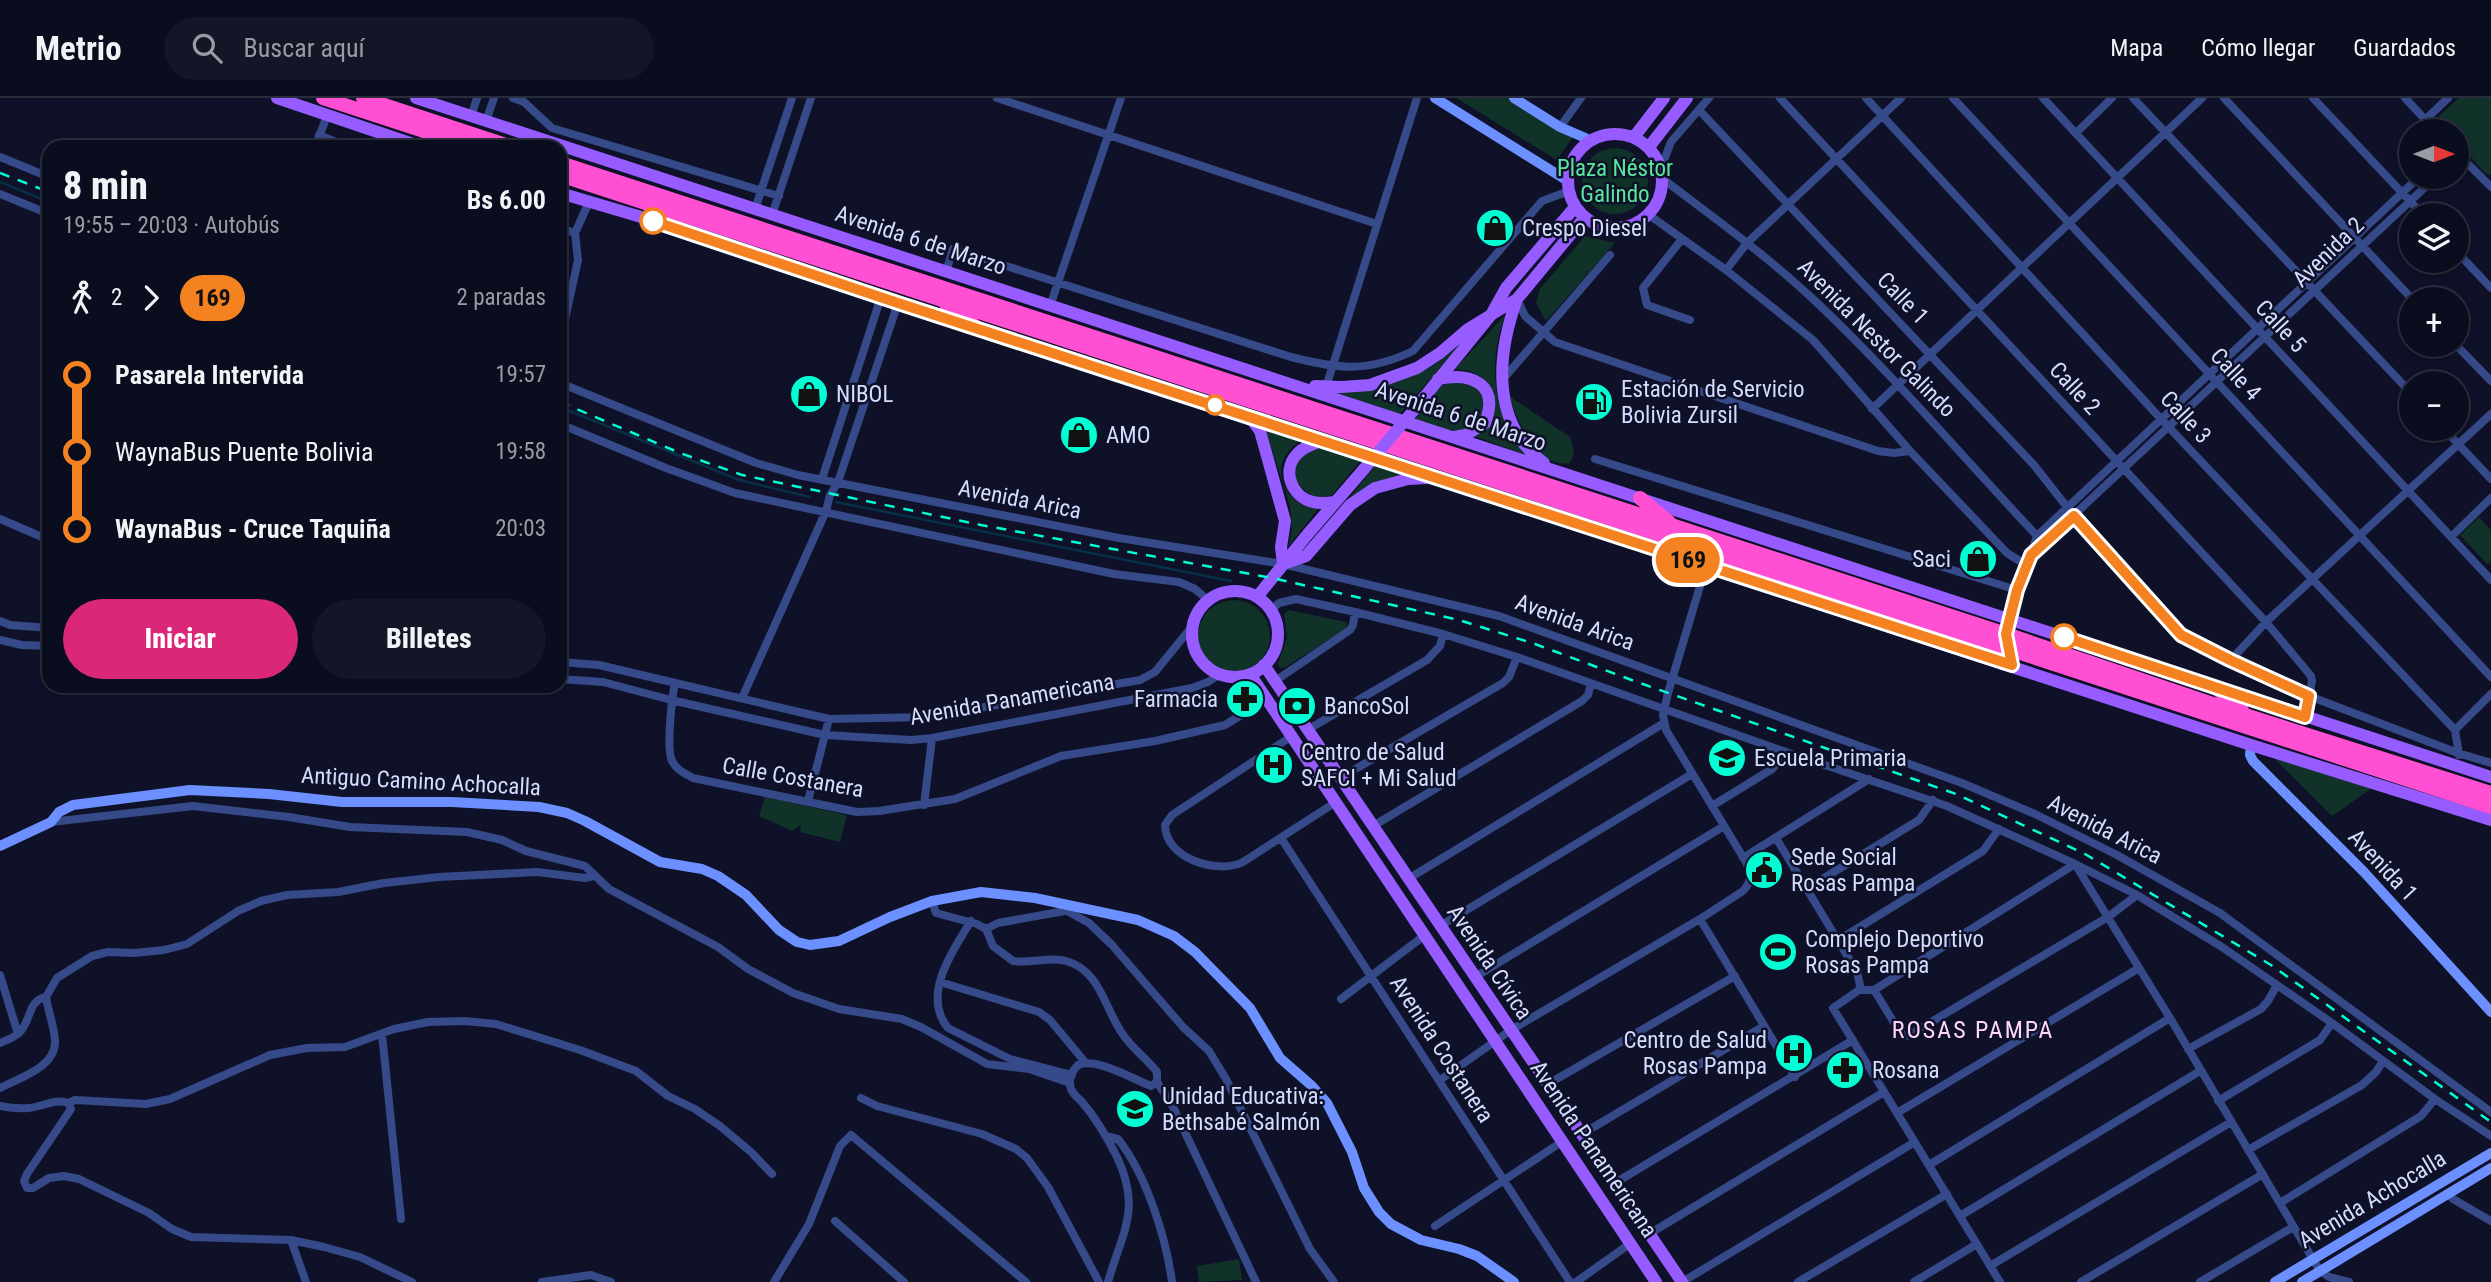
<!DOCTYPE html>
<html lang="es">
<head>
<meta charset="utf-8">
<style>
	:root { --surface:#0a0d1e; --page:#131627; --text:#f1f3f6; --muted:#999ca4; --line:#2a2d3c; --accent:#db2777 }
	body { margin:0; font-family:"Roboto Condensed",sans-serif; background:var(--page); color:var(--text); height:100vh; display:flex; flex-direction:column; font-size:26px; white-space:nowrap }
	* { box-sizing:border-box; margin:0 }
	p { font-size:23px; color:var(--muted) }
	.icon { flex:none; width:38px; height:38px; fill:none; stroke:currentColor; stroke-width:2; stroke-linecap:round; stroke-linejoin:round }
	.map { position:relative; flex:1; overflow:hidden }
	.panel { position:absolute; left:42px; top:42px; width:525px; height:553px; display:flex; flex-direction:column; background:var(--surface); border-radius:21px; box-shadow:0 4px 10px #0003,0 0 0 2px var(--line) }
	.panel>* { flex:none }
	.badge { padding:0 14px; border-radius:23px; font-size:24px; line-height:46px }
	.needle { width:46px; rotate:90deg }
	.tools { position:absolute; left:2399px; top:21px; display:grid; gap:14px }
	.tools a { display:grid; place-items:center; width:70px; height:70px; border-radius:50%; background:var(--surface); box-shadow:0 4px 10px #0003,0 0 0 2px var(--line); font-size:35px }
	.map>.badge { position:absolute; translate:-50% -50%; box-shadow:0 0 0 4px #fff }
	.legs { display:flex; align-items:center; gap:10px; height:77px; padding:0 21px; font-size:23px }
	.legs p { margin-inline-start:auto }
	.headline { display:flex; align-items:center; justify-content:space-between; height:119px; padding:0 21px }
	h1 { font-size:38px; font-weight:800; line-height:52px }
	.cta { display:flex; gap:14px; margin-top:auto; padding:14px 21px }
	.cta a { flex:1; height:80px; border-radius:42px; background:var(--accent); color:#fff; font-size:28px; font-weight:800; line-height:80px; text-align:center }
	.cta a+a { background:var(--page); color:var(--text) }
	ul { padding:0 21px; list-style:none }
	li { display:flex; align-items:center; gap:24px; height:77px; font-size:26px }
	li i { display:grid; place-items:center; width:10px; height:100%; margin:0 9px; background:currentColor }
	li i::after { content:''; width:18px; height:18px; margin:-9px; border:5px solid; border-radius:50%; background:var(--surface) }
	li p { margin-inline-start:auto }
	li:first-child i { background:linear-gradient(#0000 50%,currentColor 0) }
	li:last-child i { background:linear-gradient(currentColor 50%,#0000 0) }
	header { display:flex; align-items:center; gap:42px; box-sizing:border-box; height:98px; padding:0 35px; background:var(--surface); border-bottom:2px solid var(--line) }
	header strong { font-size:33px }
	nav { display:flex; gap:38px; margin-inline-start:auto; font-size:24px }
	.search { width:490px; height:63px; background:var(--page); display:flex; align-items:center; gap:18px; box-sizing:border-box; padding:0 24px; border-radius:38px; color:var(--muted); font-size:26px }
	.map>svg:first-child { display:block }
	.green { fill:#113228 }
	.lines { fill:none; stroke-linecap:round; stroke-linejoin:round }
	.stream { stroke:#073048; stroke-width:2.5 }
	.street { stroke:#364a8a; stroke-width:8 }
	.secondary { stroke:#6c90ff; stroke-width:10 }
	.primary { stroke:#965cff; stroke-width:12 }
	.highway { stroke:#ff50d4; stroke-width:14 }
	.rail { stroke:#01ffd3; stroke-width:2.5; stroke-dasharray:10 9; stroke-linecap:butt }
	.primary-bridge { stroke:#965cff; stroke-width:12 }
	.line-1-casing { stroke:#fff; stroke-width:16 }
	.line-1 { stroke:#f58220; stroke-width:10 }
	.stop-1-dot { fill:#fff; stroke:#f58220; stroke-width:3.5 }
	.labels { text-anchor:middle; stroke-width:5; stroke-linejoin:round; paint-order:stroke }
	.park-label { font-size:23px; fill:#59e79d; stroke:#0e1128 }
	.poi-label { font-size:23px; fill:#d5dcff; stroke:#0e1128; text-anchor:start }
	.street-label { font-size:23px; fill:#d5dcff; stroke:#0e1128 }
	.neighbourhood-label { font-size:24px; letter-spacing:2px; fill:#ffd7fb; stroke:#0e1128 }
</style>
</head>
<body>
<header>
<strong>Metrio</strong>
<div class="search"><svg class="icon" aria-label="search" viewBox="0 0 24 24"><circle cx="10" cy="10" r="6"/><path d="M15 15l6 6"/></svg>Buscar aquí</div>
<nav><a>Mapa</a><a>Cómo llegar</a><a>Guardados</a></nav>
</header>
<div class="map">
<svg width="2491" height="1184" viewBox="0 0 2491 1184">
	<rect width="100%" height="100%" fill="#0e1128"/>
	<path class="green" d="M1456,0H1510L1573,39L1560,57V64Z
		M2459,0H2491V77L2486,76L2457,44V33H2447L2439,24L2438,19Z
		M1582 83a33 33 0 1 1 66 0a33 33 0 1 1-66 0Z
		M1585,138L1615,145L1546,223L1536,205L1540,191Z
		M1505,217C1493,250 1491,288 1504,321C1510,334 1520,346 1528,358L1474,338L1491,291C1482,278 1471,269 1454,272Z
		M1459,248L1400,316L1332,294L1411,279L1436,266Z
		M1454,282C1494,283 1494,333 1456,333C1443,333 1427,326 1414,322L1440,289Z
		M1509,298L1570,339L1574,354L1570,365C1536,371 1518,323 1509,298Z
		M1265,330L1302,342C1266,363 1280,406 1318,411L1288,449L1292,433L1290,408Z
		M1319,349L1362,361L1332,397L1317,401C1304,393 1282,376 1299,360C1304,355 1313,352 1319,349Z
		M1377,366L1406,376L1391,380L1314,442Z
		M2479,419L2491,432V463L2488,467L2460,437Z
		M1198 538a36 36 0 1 1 72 0a36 36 0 1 1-72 0Z
		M1289,512L1346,524L1347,530L1284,570H1280L1278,566L1287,539L1284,516Z
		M2273,659L2372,690L2332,718Z
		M765,699L847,717L840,744L800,734L801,727L792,733L759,718Z
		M1239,1161L1242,1182L1199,1184L1197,1168Z"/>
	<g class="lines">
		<path class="stream" d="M0,84L49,104
			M560,309L739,382L810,399
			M836,404L1231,483"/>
		<path class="street" d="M513,0L524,4L552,30L779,98
			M997,0L1377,126
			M1780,0L2266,524L2311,578L2312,583L2305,619
			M1866,0L2161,321L2455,632L2459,657
			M1953,0L2491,579
			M2043,0L2491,482
			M2133,0L2412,296
			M2224,0L2412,201
			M2313,0L2423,117
			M2405,0L2436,33
			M1699,12L2034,367L2074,418L2181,537L2230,563L2309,598L2458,655L2491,665
			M471,19L477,0
			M2425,22L2448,0
			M486,23L494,0
			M1560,29L1581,0
			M2076,35L2112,0
			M319,37L348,49
			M315,49L327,18
			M2457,55L2491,89
			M0,59L49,79
			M1661,70L1671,44L1709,0
			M1663,81C1714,120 1766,157 1813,201C1893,276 1964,361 2040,441
			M0,96L49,116
			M755,111L792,0
			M772,117L811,0
			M1649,117L1726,172L1813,242L1910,353L2007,455L2026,467
			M560,130L575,135
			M1682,141L1643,190L1647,207L1690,222
			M2457,154L2491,190
			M1726,172L1747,145L1901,0
			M946,174L953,151L1291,259C1338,271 1367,275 1413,253L1542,103L1569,93
			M1517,201L1525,218L1555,244L1878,353L1894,355L1910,353
			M1050,208L1121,0
			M560,244L578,162L575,135L589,104
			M2456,247L2491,283
			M1504,280L1610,157
			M560,285L756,365L798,377L1119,440L1283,466L1499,518L1962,685L2035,716L2117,757L2220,815L2491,1014
			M1326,289L1417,0
			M1872,311L2202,0
			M560,326L666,370L735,395L1114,476L1179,484L1195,491L1208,502
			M2444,331L2491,381
			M1595,361L2017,492
			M822,381L881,199
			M0,421L49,442
			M2451,439L2491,400
			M2031,457L2436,79
			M1271,512L1279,505L1296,501L1355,514L1443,536L1517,559L1783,653L1947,708L2075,766L2137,797L2222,849L2332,925L2435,1001L2491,1038
			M0,523L10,527L49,530
			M0,542L22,547L49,548
			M2230,563L2266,524L2491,316
			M560,564L599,567L829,621L927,619L1140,582L1155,574L1194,526
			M2012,567L2006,536L2009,520L2037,438L2419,79
			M560,581L603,584L671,602L825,637L911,642L932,640L1192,590L1208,584L1220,576
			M1275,583L1350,532L1353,527L1355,514
			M675,585C672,599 666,651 672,663C677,672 684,675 693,680L857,714L879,713L955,701L1061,658L1155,643L1225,627L1267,601
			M742,600L826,413L830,397L838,384L898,205
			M1307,632L1427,562L1440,548L1443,536
			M2455,632L2491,596
			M1292,638L1172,717L1165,727C1165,760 1217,777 1243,764L1336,704
			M1340,680L1503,585L1509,579L1517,559
			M808,703L829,621
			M924,707L932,640
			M1712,708L1772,671L1779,663L1783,653
			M51,724L193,708L289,719L350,729L467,734L502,742L526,753L585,768L609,791L718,849L748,871L793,895L839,911L902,921L921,929L987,966L1029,971L1070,985
			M1373,728L1582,603L1588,597L1591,586
			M1281,740L1570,1184
			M1776,740L1857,874L1860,887L1859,892
			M1743,760L1869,681
			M1408,781L1664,625
			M1806,791L1919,722L1933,702
			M932,803L936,815L977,826L986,831L993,848L1013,863C1031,866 1049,858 1066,863C1101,872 1105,913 1124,938C1133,951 1147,961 1157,974V984L1151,988C1133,981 1096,959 1078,967C1073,972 1069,979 1070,986C1070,994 1077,999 1082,1004C1096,1020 1107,1039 1117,1059C1142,1112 1122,1134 1108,1184
			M1069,814L1089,825L1112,847L1183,929L1209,953L1226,981L1310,1151L1334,1184
			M1700,821L1795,979
			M971,823C953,852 921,897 948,930L1010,961L1072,977
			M1440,828L1692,676
			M986,831L998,825L1070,812
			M1837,843L1983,753L1999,731
			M0,877L18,936
			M1475,879L1724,728
			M940,884L1039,914L1050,922L1085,964
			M1874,892L2075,766L2170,920L2320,1173L2329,1179L2349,1184
			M1341,901L1425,837
			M382,936L401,1121
			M0,945C7,942 14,940 20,934C31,923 28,902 46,899
			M2188,951L2261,911L2268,903L2277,887
			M1440,982L1511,932L1700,821L1743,793C1752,784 1751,775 1746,764L1666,632L1663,617L1668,595L1706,468
			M1157,984L1173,1009L1256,1184
			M1548,986L1735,878
			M0,990C19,980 57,969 55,942C54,928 48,913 46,899L57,880L92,858L108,854L134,855L164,852L187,846L238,813L261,803L287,797L338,794L384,785L439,779L537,774L585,780L594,778
			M861,1000L877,1008L982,1036L1016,1051L1027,1060L1048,1089L1099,1184
			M2218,1003L2320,942L2332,925
			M68,1005L75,1002L146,1006L170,1001L270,957L307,950L345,949L394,931L428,924L464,923L496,926L580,952L636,973L668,998L695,1011L720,1028L751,1054L772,1076
			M0,1008C10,1010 19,1011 29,1010C42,1009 56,1000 68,1005L71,1011L27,1076L24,1083L27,1090H33L49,1080L64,1078L79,1081L149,1115L172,1131L191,1139L291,1142L324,1149L360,1159L412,1184
			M1897,1015L2139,870
			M1582,1036L1764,928
			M1106,1038L1118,1041C1146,1076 1166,1139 1172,1184
			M2248,1052L2362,987L2376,974L2383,963
			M1929,1067L2170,920
			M1615,1085L1853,942
			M2448,1095L2453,1101L2491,1123
			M2280,1105L2421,1018L2435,1001
			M1960,1118L2200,973
			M835,1123L904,1184
			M1435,1128L1563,1043
			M1649,1136L1884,994
			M291,1142L306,1184
			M1990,1168L2231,1024
			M542,1184L591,1177L611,1184
			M774,1184L809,1126L840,1048L851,1037L1026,1184
			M1576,1184L1631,1145
			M1682,1184L1915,1044
			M1798,1184L1947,1096
			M1914,1184L1977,1146
			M2000,1184L1833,910L1859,892H1874L1901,936L1906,938L1911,936L2108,819L2137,797
			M2081,1184L2263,1076
			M2200,1184L2293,1129"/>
		<path class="secondary" d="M1435,0L1568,83
			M1514,0L1560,29L1590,42
			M2251,647L2250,657L2253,663L2364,774L2491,914
			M0,748L51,724L59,714L73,707L190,692L269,696L342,704H452L539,709L567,715L585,723L660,764L702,771L718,778L746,797L779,832L797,844L810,847L839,843L890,819L932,803L981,794L1035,800L1138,822L1174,838L1195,854L1250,910L1280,960L1312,988L1327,1005L1352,1054L1364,1090L1379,1114L1391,1126L1421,1142L1459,1151L1477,1158L1514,1184
			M2275,1184L2491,1055
			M2302,1184L2491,1070"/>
		<path class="primary" d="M277,0L422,49
			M416,0L2491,679
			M1568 83a47 47 0 1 1 94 0a47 47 0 1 1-94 0Z
			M1634,39L1664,0
			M1649,49L1687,0
			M560,95L648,121L898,205L2251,647L2491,722
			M1517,201C1497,256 1490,325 1544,365
			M1438,281C1472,274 1500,286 1485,325L1466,337L1454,339
			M1315,288L1342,289L1370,287L1417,270L1440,255L1468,231L1517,201L1585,119
			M1413,313L1491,217L1506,190L1575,109
			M1250,319L1260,333L1285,423L1281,449L1283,466
			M1321,343C1313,346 1303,349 1297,356C1281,373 1292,399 1313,404C1320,406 1328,405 1335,404
			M1283,466L1306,458L1350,407L1375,390L1408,381L1426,380
			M1192 536a43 43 0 1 1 86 0a43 43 0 1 1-86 0Z
			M1257,499L1307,437L1364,371
			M1264,567L1682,1184
			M1250,576L1656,1184"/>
		<path class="highway" d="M323,0L473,49
			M363,0L512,49
			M560,65L2006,536L2248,618L2491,695
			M560,77L2491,709
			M947,209L978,230
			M1640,400L1669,424
			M1738,467L1771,489
			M2216,590L2242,612"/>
		<path class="rail" d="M0,75L49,94
			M560,304L680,355L742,377L981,427L1272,480L1459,522L1535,546L1637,584L1956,696L2085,756L2271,867L2491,1024"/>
		<path class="primary-bridge" d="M1364,371L1413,313"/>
	</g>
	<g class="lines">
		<defs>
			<path id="line-1" d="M653,123L898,205L2012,567L2006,536L2017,492L2031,457L2074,418L2181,537L2230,562L2309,598L2305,619L2064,539"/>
		</defs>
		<use href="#line-1" class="line-1-casing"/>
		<use href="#line-1" class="line-1"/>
	</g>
	<defs>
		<symbol id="shop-disc" viewBox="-11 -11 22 22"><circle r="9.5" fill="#01ffd3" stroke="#0e1128"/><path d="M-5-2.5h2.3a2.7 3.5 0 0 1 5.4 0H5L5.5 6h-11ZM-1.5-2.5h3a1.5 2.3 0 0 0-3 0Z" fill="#111"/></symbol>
		<symbol id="fuel-disc" viewBox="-11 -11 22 22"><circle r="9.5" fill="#01ffd3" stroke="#0e1128"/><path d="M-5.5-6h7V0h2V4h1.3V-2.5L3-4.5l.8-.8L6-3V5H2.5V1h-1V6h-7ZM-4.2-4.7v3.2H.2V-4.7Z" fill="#111"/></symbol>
		<symbol id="pharmacy-disc" viewBox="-11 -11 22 22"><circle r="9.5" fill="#01ffd3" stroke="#0e1128"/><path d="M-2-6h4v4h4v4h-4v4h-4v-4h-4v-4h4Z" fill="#111"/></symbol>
		<symbol id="bank-disc" viewBox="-11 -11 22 22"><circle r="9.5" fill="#01ffd3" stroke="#0e1128"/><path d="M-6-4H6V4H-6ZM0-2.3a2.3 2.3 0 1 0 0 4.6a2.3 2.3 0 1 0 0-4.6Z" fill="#111"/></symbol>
		<symbol id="school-disc" viewBox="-11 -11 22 22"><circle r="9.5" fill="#01ffd3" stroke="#0e1128"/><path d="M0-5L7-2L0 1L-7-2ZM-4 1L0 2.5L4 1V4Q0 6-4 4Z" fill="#111"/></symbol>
		<symbol id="hospital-disc" viewBox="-11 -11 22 22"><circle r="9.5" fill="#01ffd3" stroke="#0e1128"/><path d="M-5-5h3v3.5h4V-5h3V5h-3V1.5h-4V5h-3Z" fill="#111"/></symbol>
		<symbol id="civic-disc" viewBox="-11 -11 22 22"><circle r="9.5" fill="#01ffd3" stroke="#0e1128"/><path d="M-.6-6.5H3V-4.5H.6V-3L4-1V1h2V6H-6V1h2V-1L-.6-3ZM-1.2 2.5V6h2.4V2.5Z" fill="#111"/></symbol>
		<symbol id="stadium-disc" viewBox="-11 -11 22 22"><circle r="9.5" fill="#01ffd3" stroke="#0e1128"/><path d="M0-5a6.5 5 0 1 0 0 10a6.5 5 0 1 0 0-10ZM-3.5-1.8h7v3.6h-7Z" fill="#111"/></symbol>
	</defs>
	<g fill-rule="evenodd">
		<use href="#shop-disc" x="1473" y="108" width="44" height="44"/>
		<use href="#shop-disc" x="787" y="274" width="44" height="44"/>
		<use href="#fuel-disc" x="1572" y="282" width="44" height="44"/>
		<use href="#shop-disc" x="1057" y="315" width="44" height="44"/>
		<use href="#shop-disc" x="1956" y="439" width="44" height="44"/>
		<use href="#pharmacy-disc" x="1223" y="579" width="44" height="44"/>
		<use href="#bank-disc" x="1275" y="586" width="44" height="44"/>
		<use href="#school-disc" x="1705" y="638" width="44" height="44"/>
		<use href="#hospital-disc" x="1252" y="645" width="44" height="44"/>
		<use href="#civic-disc" x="1742" y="750" width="44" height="44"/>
		<use href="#stadium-disc" x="1756" y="832" width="44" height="44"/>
		<use href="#hospital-disc" x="1772" y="933" width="44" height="44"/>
		<use href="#pharmacy-disc" x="1823" y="950" width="44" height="44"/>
		<use href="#school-disc" x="1113" y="989" width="44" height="44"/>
	</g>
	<g class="stop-1-dot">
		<circle cx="653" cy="123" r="12"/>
		<circle cx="1215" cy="307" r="9"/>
		<circle cx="2064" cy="539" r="12"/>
	</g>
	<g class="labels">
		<g class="park-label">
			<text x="1615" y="78">Plaza Néstor<tspan x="1615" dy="26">Galindo</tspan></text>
		</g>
		<g class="poi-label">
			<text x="1522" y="138">Crespo Diesel</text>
			<text x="1621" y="299">Estación de Servicio<tspan x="1621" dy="26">Bolivia Zursil</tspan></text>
			<text x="836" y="304">NIBOL</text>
			<text x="1106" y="345">AMO</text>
			<text x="1951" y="469" text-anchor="end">Saci</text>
			<text x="1218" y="609" text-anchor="end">Farmacia</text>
			<text x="1324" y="616">BancoSol</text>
			<text x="1301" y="662">Centro de Salud<tspan x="1301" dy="26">SAFCI + Mi Salud</tspan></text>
			<text x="1754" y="668">Escuela Primaria</text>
			<text x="1791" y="767">Sede Social<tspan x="1791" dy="26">Rosas Pampa</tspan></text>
			<text x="1805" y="849">Complejo Deportivo<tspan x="1805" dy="26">Rosas Pampa</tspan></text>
			<text x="1767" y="950" text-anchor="end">Centro de Salud<tspan x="1767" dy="26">Rosas Pampa</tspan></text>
			<text x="1872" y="980">Rosana</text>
			<text x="1162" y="1006">Unidad Educativa:<tspan x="1162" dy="26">Bethsabé Salmón</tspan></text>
		</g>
		<g class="street-label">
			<text transform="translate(921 142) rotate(18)" y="8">Avenida 6 de Marzo</text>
			<text transform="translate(2328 154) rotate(-44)" y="8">Avenida 2</text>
			<text transform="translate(1903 200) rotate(46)" y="8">Calle 1</text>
			<text transform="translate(2281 228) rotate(47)" y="8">Calle 5</text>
			<text transform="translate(1877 240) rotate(45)" y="8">Avenida Nestor Galindo</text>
			<text transform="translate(2236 276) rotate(47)" y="8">Calle 4</text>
			<text transform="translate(2075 290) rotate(47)" y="8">Calle 2</text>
			<text transform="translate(1461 318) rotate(18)" y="8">Avenida 6 de Marzo</text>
			<text transform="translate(2186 319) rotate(47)" y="8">Calle 3</text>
			<text transform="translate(1020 401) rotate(11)" y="8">Avenida Arica</text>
			<text transform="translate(1575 524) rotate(20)" y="8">Avenida Arica</text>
			<text transform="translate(1012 601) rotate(-10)" y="8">Avenida Panamericana</text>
			<text transform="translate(793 679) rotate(10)" y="8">Calle Costanera</text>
			<text transform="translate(421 683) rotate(3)" y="8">Antiguo Camino Achocalla</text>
			<text transform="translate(2105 731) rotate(27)" y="8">Avenida Arica</text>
			<text transform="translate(2383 767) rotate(47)" y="8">Avenida 1</text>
			<text transform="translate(1490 864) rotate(56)" y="8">Avenida Cívica</text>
			<text transform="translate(1442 951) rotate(57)" y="8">Avenida Costanera</text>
			<text transform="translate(1594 1051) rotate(56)" y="8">Avenida Panamericana</text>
			<text transform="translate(2372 1101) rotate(-31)" y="8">Avenida Achocalla</text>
		</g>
		<g class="neighbourhood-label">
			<text x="1973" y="940">ROSAS PAMPA</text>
		</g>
	</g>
</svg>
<div class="tools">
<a><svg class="needle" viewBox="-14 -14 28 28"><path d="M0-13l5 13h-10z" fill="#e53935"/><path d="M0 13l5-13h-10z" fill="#999ca4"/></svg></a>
<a><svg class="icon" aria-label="layers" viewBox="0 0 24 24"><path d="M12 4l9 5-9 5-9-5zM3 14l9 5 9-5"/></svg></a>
<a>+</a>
<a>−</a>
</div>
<b class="badge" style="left:1688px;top:462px;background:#f58220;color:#111">169</b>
<section class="panel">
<div class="headline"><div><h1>8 min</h1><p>19:55 – 20:03 · Autobús</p></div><b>Bs 6.00</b></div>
<div class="legs"><svg class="icon" aria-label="walk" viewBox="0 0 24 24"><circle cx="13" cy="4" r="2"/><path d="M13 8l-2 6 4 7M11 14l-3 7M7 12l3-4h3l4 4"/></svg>2<svg class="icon" aria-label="forward" viewBox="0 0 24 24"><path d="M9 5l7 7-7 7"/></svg><b class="badge" style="background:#f58220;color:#111">169</b><p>2 paradas</p></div>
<ul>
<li><i style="color:#f58220"></i><b>Pasarela Intervida</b><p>19:57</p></li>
<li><i style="color:#f58220"></i><span>WaynaBus Puente Bolivia</span><p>19:58</p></li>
<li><i style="color:#f58220"></i><b>WaynaBus - Cruce Taquiña</b><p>20:03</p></li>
</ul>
<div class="cta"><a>Iniciar</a><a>Billetes</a></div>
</section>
</div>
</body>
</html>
